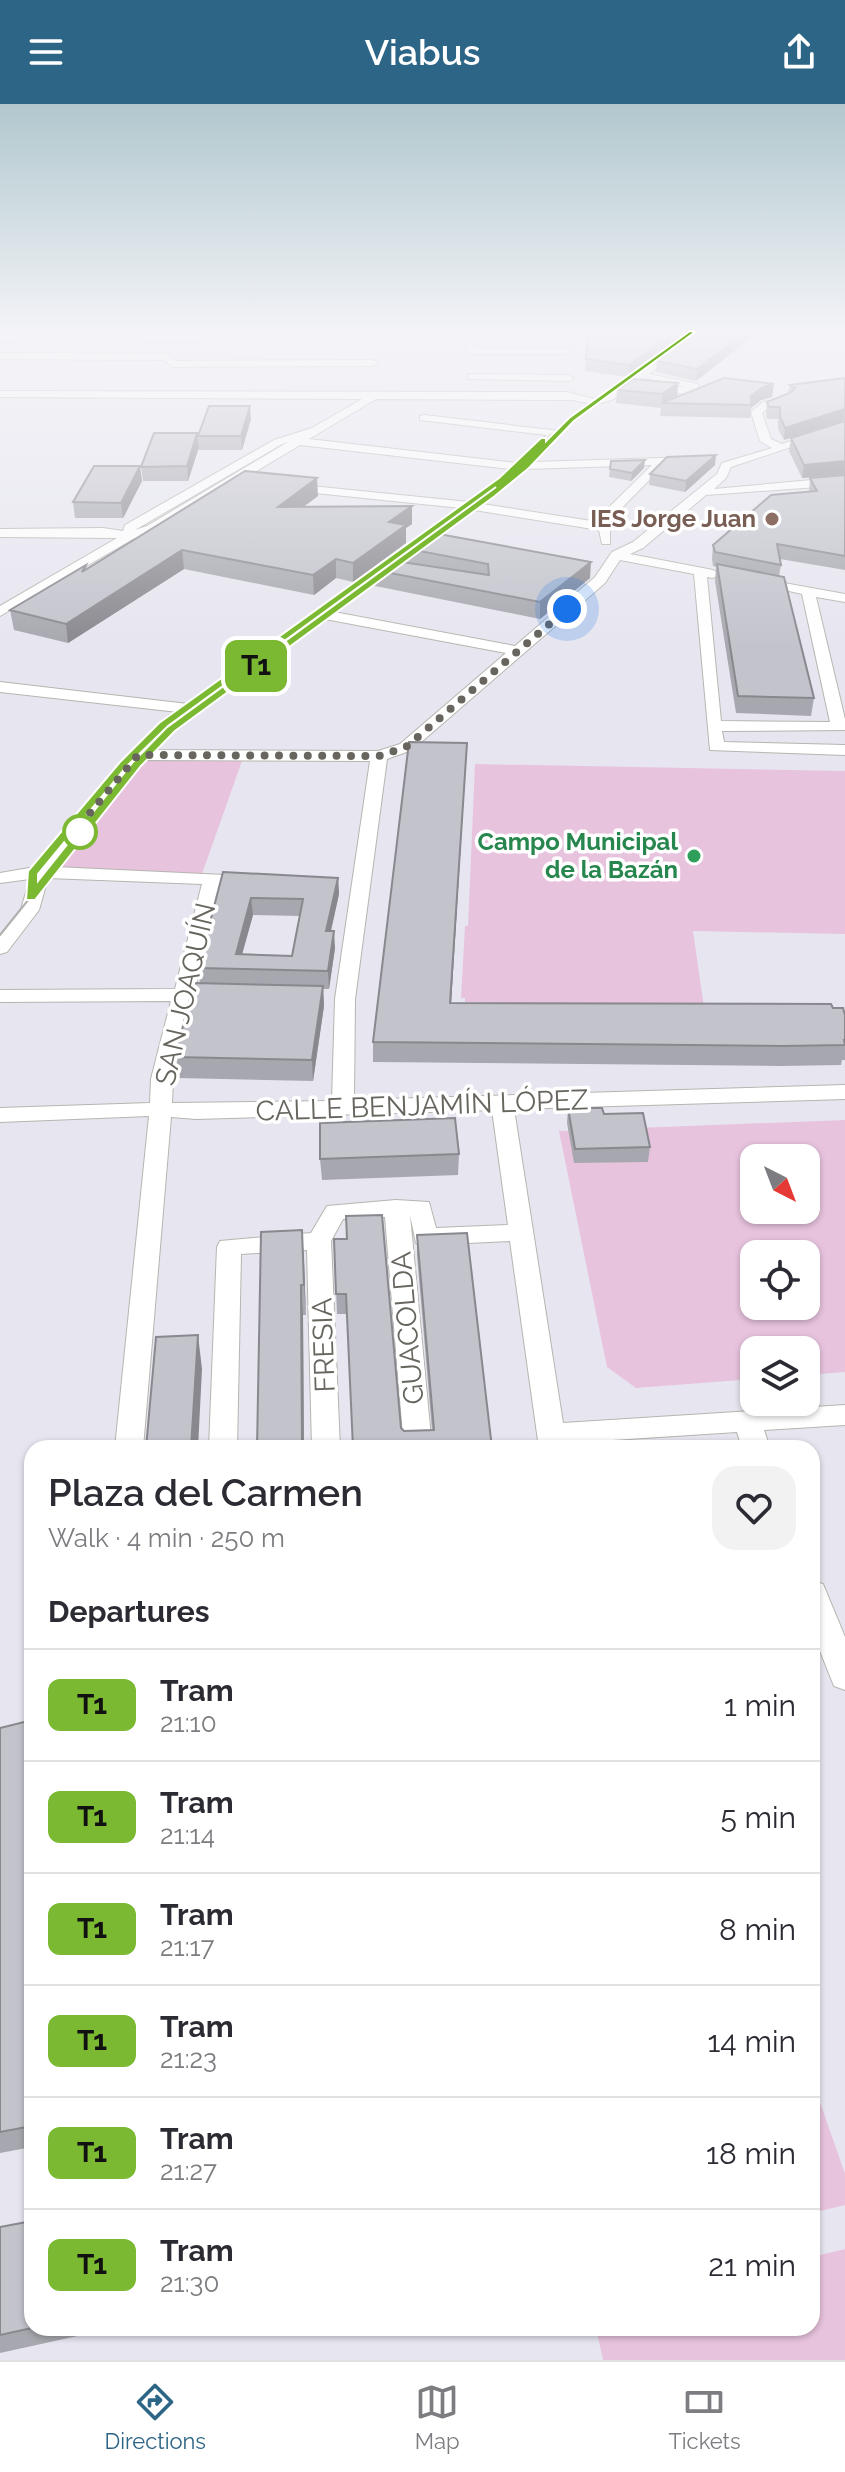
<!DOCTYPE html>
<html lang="en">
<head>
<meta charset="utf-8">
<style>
	:root { --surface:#fff; --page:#f2f2f3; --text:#2b2b33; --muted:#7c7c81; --line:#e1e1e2; --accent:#2d6586 }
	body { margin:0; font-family:Raleway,sans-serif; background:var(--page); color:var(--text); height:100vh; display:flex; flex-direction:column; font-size:30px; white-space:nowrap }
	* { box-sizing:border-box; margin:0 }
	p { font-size:26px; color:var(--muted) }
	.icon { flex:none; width:44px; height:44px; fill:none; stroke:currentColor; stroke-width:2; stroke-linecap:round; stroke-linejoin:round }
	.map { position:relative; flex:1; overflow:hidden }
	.details { position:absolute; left:24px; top:1336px; width:796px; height:896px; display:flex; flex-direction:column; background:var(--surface); border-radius:24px; box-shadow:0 2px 6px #0004 }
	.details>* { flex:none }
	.badge { padding:0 16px; border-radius:12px; font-size:28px; line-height:52px }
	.needle { width:52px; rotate:138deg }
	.fabs { position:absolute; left:740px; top:1040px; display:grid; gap:16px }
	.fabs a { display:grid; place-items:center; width:80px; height:80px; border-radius:16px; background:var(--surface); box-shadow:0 2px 6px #0004; font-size:40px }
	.you { position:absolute; width:40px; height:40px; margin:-20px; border:6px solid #fff; border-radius:50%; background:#1a73e8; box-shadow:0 0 0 12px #1a73e833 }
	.map>.badge { position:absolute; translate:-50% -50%; box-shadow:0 0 0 4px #fff }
	h2 { padding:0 24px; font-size:30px; line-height:72px }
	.round { display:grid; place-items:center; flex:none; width:84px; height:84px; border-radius:24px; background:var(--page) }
	.summary { display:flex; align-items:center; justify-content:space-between; height:136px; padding:0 24px }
	h1 { font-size:38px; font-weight:600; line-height:60px }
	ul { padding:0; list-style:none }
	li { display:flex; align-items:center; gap:24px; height:112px; padding:0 24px; border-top:2px solid var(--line) }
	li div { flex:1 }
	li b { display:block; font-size:30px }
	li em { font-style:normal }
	li .badge { min-width:88px; font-weight:700; text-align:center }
	header { display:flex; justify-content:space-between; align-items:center; height:104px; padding:0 24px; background:var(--accent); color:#fff; font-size:36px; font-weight:600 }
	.tab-bar { display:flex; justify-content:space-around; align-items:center; height:112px; border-top:2px solid var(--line); background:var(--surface); font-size:22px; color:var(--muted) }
	.tab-bar a { display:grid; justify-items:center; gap:4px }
	.tab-bar .current { color:var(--accent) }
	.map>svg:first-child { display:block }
	.green { fill:#e8c3de; fill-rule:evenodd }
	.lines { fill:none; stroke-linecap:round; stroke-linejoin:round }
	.minor-casing { stroke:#b6b5af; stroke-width:2 }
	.minor { fill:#fff; fill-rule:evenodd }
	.tram { stroke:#b1b0af; stroke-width:2 }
	.wall { fill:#a7a8af; fill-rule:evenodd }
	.shaded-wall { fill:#88888e }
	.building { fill:#c2c3cb; stroke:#88888e; stroke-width:2; fill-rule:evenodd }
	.line { fill:#7bb932; stroke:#fff; stroke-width:2; fill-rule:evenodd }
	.walk { stroke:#67655e; stroke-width:8; stroke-dasharray:0 14.4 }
	.education-dot { fill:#8d6e63; stroke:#fff; stroke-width:3 }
	.stop-dot { fill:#fff; stroke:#7bb932; stroke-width:4 }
	.leisure-dot { fill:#2e9e5b; stroke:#fff; stroke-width:3 }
	.labels { text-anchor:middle; stroke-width:7; stroke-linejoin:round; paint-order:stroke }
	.far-education-label { font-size:24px; font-weight:bold; fill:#785e54; stroke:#fff; text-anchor:end }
	.far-leisure-label { font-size:24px; font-weight:bold; fill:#27864d; stroke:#fff; text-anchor:end }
	.street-label { font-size:28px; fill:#67655e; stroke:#fff }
</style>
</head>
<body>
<header><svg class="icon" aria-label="menu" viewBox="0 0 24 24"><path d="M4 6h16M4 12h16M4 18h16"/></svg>Viabus<svg class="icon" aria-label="share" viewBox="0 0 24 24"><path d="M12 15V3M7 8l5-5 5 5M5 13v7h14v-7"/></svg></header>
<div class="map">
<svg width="845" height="2256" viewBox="0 0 845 2256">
	<rect width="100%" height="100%" fill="#e7e6f0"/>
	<path class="green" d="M14,228H344L343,231L11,232Z
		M145,654H243L202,770L59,767Z
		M475,660L845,667V830L693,827L704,903L465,898V894H461L465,822H468Z
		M845,1016V1268L806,1271V1246H754V1275L636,1284L607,1263L559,1027ZM754,1054H806V1106H754ZM754,1150H806V1202H754Z
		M812,1975L845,2070V2101L812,2109Z
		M845,2145V2256H603L596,2224H812V2153Z"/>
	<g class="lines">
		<defs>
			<path id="minor" d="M461,228H471L476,244H565L570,247L565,250H472L467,247Z
				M559,228H582L624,236L619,239Z
				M692,228H703L649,270L698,280V284L690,290L640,286V282L644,281L686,283L643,274C616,295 608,305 573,296L376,295L309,335L517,359L547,331L420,316V312L424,311L560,327V331L533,358L694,353L700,356L694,359L665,360L610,416V440H602L599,426L474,406L334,508L515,542L595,473L612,448L633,438L717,370L722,359L772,344L760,337L751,308L763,298L789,295V299L770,303L762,309L771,335L782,340L845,318V325L731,363L726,374L714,385L845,373V381L706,391L643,444L630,450L713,466L720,470L713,474L707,473L721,617L830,618L802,490L750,478L757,474L845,490V498L816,493L845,615V626L722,627L724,638L845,641V651L710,646L694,470L620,456L605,479L412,646L387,655L355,895L354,996L845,981V995L514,1005L563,1319L845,1301V1321L764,1326L770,1344H742L737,1328L566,1339L567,1344H539L510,1137L425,1141L416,1139L410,1111L432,1344H404L385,1113L343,1115L331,1137L340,1344H312L307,1146L241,1150L237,1344H209L217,1143L220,1137L311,1129L327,1102L396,1096L429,1098L436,1124L508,1121L492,1006L196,1015L171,1013L143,1344H115L149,1012L0,1018V1004L150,999L151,975L171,897L0,898V886L175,885L202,780L48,774L39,806L7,848L0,850V831L21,805L30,775L0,779V769L35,763L132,648L178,608L0,588V578L188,600L461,404L286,386L280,382L282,379L469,398L511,365L300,341L155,428L133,435L0,512V502L117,434L0,433V425L103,424L123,427L125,421L274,336L312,324L362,295L0,293V287L567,288L594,295L606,293ZM288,338L147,422L135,426L282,340ZM652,361L600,412L598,418L482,400L525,365ZM325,515L506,549L400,640L378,647L153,646L196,608ZM143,656L370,657L335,895L332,997L172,999L173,975L192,897L206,895L209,891L206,887L195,885L220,781L231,780L234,776L225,771L55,763Z
				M0,232L369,231L374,234L369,237L0,238Z
				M0,249L168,250L175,257L373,256L378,259L373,262L172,263L165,256L0,255Z
				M472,270L569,271L574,274L569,277L468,275V271Z
				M812,1477L823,1480L845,1533V1586L834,1582L812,1527Z"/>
		</defs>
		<use href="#minor" class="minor-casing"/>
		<use href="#minor" class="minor"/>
		<path class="tram" d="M30,794L32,770L123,660L162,621L502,376L544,336L692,228
			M0,831L37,785"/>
	</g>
	<path class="wall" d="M588,228H613V229L633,233L634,228H662V231L666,228H687L628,273L585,267Z
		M695,228H758L696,277L656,268L657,257Z
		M678,279L677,292L772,293L761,296L751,304L750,314L660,312L661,304L616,299L617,286Z
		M790,281L845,316L784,336L778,325V315H767L766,310L767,298L788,290Z
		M251,315L242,346H199L198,332Z
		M845,317V371L802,374L789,347L791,334Z
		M197,329L199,343L188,377H143L141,363Z
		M611,357L644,364L631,377L609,373Z
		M715,361L685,388L649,381L650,370Z
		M845,371V466L780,455L781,461L779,472L814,594L811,612L736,609L715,477L716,463L713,462L712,455L713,441L809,388L810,374Z
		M142,377L123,414H75L73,398Z
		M318,392L303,403L412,420L406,424V439L353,478L336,474L314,491L184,465L68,539L14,526L10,506L86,461L87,466Z
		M404,444L590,474L540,515L375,482V466L404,458Z
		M467,639L451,899L833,904L845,911V956H842L841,961L780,962L373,958V938Z
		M223,768L338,774L339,790L331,827L335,844L329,885H323L324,902L313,977L177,974L175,953L200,879L198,864ZM253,811L300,812L292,852L242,850Z
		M568,1004L604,1010L650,1043L648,1058L574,1059L567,1019Z
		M459,1050L458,1071L322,1076L320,1055Z
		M302,1126L306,1211H303L304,1344H257Z
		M417,1131L492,1344H353L347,1210H337L334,1135L401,1324L404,1327L432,1326L417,1151Z
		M32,1616V2043L0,2049V1624Z
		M0,2123L32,2224H114L0,2249Z"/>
	<path class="shaded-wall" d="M674,228H687L628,273L629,261Z
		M746,228H758L696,277L697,265Z
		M678,279L677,292L662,299V290Z
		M774,280L772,293L761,296L751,304V292L763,283Z
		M250,302L251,315L242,346L241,332Z
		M845,305V316L784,336L785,324Z
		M197,329L199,343L188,377L187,362Z
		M716,351L715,361L685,388L686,377Z
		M645,356L644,364L631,377L632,369Z
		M845,357V370L802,374L804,361Z
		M140,362L142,377L123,414L121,399Z
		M317,374L318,392L279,421L278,403Z
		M412,402V420L406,424V439L353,478V459L389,418Z
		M182,446L184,465L68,539L66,520Z
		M336,455V474L314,491L313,471Z
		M591,458L590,474L540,515V498Z
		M467,639L466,656L450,918V899Z
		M338,774L339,790L327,844L326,827Z
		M251,794L253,811L238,865L236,850Z
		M334,827L335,844L329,885L328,867Z
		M323,882L324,902L313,977L312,956Z
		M302,1126L304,1157L306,1211L304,1181Z
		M301,1181L303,1211L304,1344H302Z
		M198,1231L202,1265L198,1344H191Z"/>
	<path class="building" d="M588,228H604L633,233L642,228H662V231L666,228H674L629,261L586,255Z
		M695,228H746L697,265L657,257Z
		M724,274L774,280L763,283L751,292V301L662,299Z
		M845,274V305L785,324L780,313V303H769L767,298L792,288L795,284L790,281Z
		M633,275L678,279L662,290L617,286Z
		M209,302H250L241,332H198Z
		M845,317V357L804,361L791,334Z
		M154,329H197L187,362L141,363Z
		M716,351L686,377L650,370L667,353Z
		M645,356L632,369L610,365L611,357Z
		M94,362H140L121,399L73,398Z
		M245,367L317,374L278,403L412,402L389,418L406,421L353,459L336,455L313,471L182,446L66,520L10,506L86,461L82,468Z
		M845,371V452L777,440L781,461L715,448L713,441L771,391L817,387L810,374Z
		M428,428L591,458L540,498L375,466L389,456L489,471L488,460L404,444Z
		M717,460L784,473L814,594L738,592Z
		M409,638L467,639L450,899L831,900L833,904H843L845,911V936H844L845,941L783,942L373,938Z
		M223,768L338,774L326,827H334L328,867L198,864ZM251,794L303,795L292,852L236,850Z
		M194,879L323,882L312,956L175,953Z
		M568,1004H602L604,1010L643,1009L650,1043L575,1045Z
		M455,1014L459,1050L320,1055V1019Z
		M382,1111L401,1324L404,1327L434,1326L417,1131L467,1129L492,1344H353L346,1190H336L334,1135H347L346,1112Z
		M302,1126L304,1181H301L302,1344H257L261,1128Z
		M198,1231L191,1344H146L156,1233Z
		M32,1616V2022L0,2028V1624Z
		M32,2117V2224L0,2231V2123Z"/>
	<linearGradient id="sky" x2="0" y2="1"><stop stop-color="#b1c8ce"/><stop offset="0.42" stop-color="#f4f4f8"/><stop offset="1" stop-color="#f4f4f8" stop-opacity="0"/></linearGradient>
	<rect width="845" height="544" fill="url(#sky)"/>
	<path class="line" d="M690,227L695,228L574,317L529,364L495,392L175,627L141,662L35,796H26L28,767L120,658L159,619L499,374L541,334H546V337L569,314ZM496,383L168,622L133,658L38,777V770L127,662L166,624Z"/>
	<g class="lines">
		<path class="walk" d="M80,728L75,727L138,651L379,652L406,643L567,505"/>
	</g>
	<circle class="education-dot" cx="772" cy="415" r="8"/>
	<circle class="stop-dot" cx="80" cy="728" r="16"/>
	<circle class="leisure-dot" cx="694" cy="752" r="8"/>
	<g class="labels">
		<g class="far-education-label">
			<text x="756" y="423">IES Jorge Juan</text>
		</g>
		<g class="far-leisure-label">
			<text x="678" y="746">Campo Municipal<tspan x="678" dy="28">de la Bazán</tspan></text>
		</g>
		<g class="street-label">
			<text transform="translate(185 890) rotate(-77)" y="10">SAN JOAQUÍN</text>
			<text transform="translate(422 1001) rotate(-2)" y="10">CALLE BENJAMÍN LÓPEZ</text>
			<text transform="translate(407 1224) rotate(-95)" y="10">GUACOLDA</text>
			<text transform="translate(323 1241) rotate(-92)" y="10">FRESIA</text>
		</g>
	</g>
</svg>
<div class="fabs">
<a><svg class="needle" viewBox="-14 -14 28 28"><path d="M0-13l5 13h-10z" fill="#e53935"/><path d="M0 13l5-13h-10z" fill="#7c7c81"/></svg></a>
<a><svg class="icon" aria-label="locate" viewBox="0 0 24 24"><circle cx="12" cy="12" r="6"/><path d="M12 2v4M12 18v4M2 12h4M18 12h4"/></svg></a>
<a><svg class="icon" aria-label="layers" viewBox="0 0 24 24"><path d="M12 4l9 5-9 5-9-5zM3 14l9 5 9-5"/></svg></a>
</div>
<div class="you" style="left:567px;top:505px"></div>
<b class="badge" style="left:256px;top:562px;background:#7bb932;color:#111">T1</b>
<section class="details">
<div class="summary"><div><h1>Plaza del Carmen</h1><p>Walk · 4 min · 250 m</p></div><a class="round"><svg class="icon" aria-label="heart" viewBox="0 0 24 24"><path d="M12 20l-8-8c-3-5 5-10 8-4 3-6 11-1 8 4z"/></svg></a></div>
<h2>Departures</h2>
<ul>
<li><span class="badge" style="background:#7bb932;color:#111">T1</span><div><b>Tram</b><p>21:10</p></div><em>1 min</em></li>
<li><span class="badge" style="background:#7bb932;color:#111">T1</span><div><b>Tram</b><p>21:14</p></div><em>5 min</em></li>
<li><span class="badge" style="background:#7bb932;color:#111">T1</span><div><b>Tram</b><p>21:17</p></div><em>8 min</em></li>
<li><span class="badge" style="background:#7bb932;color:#111">T1</span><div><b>Tram</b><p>21:23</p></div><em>14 min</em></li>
<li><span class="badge" style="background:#7bb932;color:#111">T1</span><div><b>Tram</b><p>21:27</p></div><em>18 min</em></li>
<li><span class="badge" style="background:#7bb932;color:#111">T1</span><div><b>Tram</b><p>21:30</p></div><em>21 min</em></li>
</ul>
</section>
</div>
<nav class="tab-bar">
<a class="current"><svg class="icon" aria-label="directions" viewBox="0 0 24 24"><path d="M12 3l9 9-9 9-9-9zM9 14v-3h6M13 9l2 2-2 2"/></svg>Directions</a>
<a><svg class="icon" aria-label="map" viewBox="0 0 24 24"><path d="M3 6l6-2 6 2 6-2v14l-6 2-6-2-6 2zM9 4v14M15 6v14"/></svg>Map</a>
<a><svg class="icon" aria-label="tickets" viewBox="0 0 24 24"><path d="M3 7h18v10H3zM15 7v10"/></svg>Tickets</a>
</nav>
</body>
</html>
